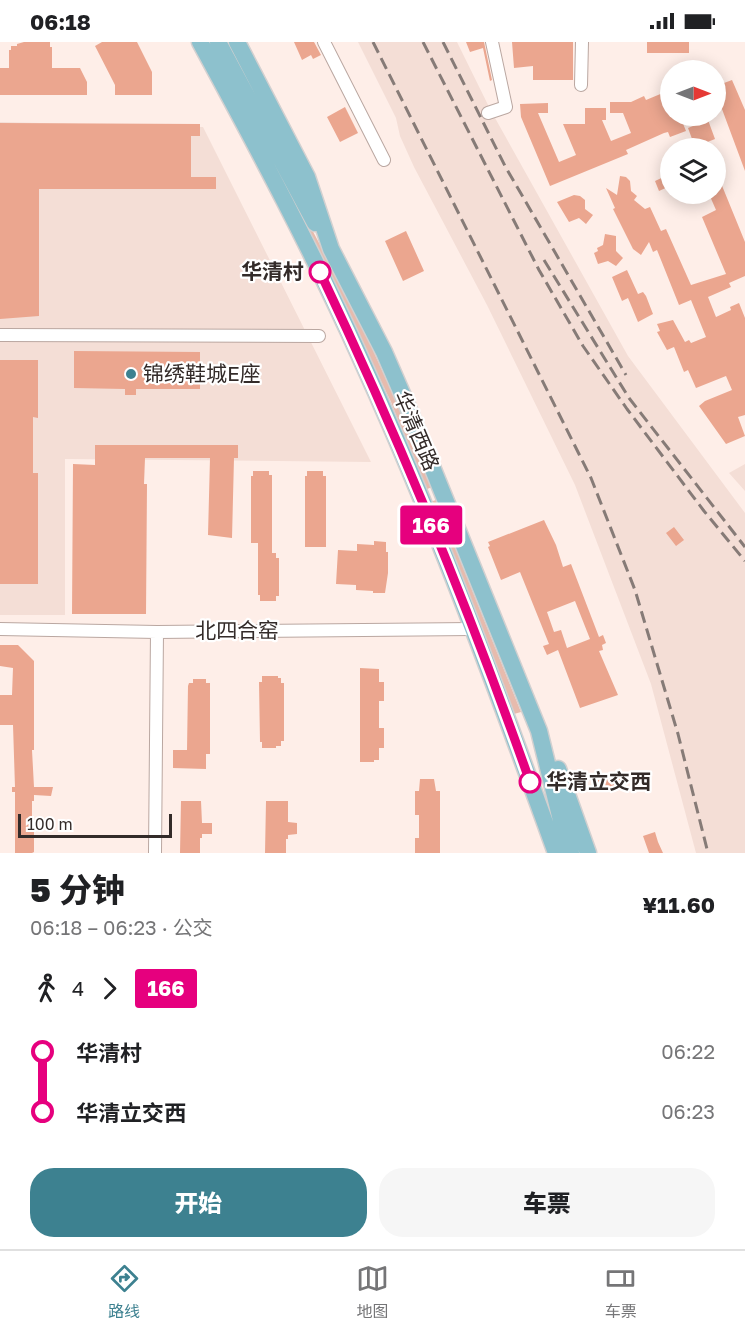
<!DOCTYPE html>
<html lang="zh">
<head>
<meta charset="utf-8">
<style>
	:root { --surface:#fff; --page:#f6f6f6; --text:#202124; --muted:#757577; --line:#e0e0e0; --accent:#3d8190 }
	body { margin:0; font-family:"Golos Text","Noto Sans SC",sans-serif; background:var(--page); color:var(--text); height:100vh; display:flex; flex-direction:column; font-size:22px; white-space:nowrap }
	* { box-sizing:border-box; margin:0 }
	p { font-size:20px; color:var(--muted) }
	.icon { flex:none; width:33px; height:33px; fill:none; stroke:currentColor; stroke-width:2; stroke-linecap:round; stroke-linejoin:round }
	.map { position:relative; height:811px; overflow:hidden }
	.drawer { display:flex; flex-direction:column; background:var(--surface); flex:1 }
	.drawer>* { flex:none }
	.badge { padding:0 12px; border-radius:4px; font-size:21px; line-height:39px }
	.needle { width:39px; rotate:90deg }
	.buttons { position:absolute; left:660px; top:18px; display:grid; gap:12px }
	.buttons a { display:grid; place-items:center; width:66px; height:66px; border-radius:50%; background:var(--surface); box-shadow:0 3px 15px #0003; font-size:30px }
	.scale { position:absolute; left:18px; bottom:15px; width:154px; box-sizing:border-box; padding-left:6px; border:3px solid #332b29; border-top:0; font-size:16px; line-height:21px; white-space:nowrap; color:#332b29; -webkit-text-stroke:4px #fff; paint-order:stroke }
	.map>.badge { position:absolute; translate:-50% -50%; box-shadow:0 0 0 3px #fff }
	.legs { display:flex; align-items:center; gap:9px; height:66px; padding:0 30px; font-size:20px }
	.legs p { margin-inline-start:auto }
	.overview { display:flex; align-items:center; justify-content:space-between; height:102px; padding:0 30px }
	h1 { font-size:33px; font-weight:800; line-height:45px }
	.primary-button { display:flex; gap:12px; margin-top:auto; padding:12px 30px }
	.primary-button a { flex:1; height:69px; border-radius:24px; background:var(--accent); color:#fff; font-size:24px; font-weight:800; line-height:69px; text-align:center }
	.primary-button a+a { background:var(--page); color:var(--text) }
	ul { padding:0 30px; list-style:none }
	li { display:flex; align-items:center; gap:21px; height:60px; font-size:22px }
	li i { display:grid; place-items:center; width:9px; height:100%; margin:0 8px; background:currentColor }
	li i::after { content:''; width:15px; height:15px; margin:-8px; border:4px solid; border-radius:50%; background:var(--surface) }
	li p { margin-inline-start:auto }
	li:first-child i { background:linear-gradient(#0000 50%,currentColor 0) }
	li:last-child i { background:linear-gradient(currentColor 50%,#0000 0) }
	.status { display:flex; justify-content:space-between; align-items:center; height:42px; padding:0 30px; background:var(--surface); direction:ltr }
	.status svg { height:16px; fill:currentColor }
	.dock { display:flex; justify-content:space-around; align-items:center; height:84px; border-top:2px solid var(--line); background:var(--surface); font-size:16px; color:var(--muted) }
	.dock a { display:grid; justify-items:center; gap:3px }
	.dock .active { color:var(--accent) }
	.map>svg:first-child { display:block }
	.built { fill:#f4ded6 }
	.green { fill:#e7bbad }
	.building { fill:#eba68f; fill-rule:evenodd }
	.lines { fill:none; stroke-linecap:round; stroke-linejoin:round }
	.minor-casing { stroke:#baa7a1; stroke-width:14 }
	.major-casing { stroke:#d2d0d0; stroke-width:19 }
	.minor { stroke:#fff; stroke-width:12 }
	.major { stroke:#8dc1cd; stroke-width:16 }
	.rail { stroke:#867b77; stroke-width:3; stroke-dasharray:12 6; stroke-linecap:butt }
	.line-1-casing { stroke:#fff; stroke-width:14 }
	.line-1 { stroke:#e6007e; stroke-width:9 }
	.stop-1-dot { fill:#fff; stroke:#e6007e; stroke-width:3 }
	.poi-dot { fill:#3d8190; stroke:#fff; stroke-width:2 }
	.labels { text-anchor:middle; stroke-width:4.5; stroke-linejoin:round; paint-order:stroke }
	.stop-label { font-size:21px; font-weight:bold; fill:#332b29; stroke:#fff; text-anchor:end }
	.poi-label { font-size:21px; fill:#332b29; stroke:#fff; text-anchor:start }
	.street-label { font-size:21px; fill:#332b29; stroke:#fff }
</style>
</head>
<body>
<div class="status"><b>06:18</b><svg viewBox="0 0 49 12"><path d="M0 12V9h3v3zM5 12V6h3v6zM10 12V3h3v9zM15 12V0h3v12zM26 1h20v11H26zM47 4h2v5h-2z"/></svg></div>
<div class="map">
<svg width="745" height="811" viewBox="0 0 745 811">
	<rect width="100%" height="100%" fill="#feeee8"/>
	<path class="built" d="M358,0H457L490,67L628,314L745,471V811H696L651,642L575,443L487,263L414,125L400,94L396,76Z
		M0,80L203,85L371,420L65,417V573H0Z
		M745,422V449L729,431Z"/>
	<path class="green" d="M209,0H213L356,271L396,359L432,445L425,448L391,360L350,275Z
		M436,458L521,670L514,672L430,460Z"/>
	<path class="building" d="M24,0H50V5H52V26H80L87,40V53H0V26H9V8H11V4H17V2Z
		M102,0H137L152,30V53H115V43L95,4Z
		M294,0H314L321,13L313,17L311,13L302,18Z
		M466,0H484L492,38L490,39L483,6L470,10Z
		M512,0H573V38H533V24L514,26Z
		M647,0H689V11H647Z
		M732,38L745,68V129L716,51V44Z
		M670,48V74H680L686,89L670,95L668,90L664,91L626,108L628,112L550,144L521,75L520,62L548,61V71H538L559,120L576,113L563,82H585V66H606V78H602L611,99L631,91L623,71H610V60H631L644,54L646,58Z
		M345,65L358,91L340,100L327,75Z
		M708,78L715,97L695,105L688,86Z
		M0,81L200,82V94H191V135H216V147H39V274L0,277Z
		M716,129L745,200V234L729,241L731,245L708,255L716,275L731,268L730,265L739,261L745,276V373L738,375L745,394L726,402L699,364L705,359L732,348L726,334L696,346L688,328L684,330L674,305L667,308L657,290L660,289L657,282L673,278L685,300L689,298L691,301L706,295L691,258L679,263L657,208L653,210L649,200L641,213L633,207L613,167L615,166L606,146L617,153L620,134L626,135L630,139L631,149L637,154L634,158L645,167L650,165L661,189L666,187L691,243L726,232L702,175L716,168L709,152H716Z
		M670,132V144L659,149L655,139Z
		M574,153L580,154L585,158V167L593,173L586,182L579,176L569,180L557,160Z
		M406,189L424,229L403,239L385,199Z
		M605,192L616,194V209L623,216L616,224L608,219L598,222L594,211L598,209L597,206L603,203Z
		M627,228L638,252L643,250L646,254L653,272L638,280L628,256L622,259L612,235Z
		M74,309L200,310V347H136V353H125V347L74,346Z
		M0,318H38V376L33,375V431H38V542H0Z
		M95,403H238V416H234L232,496L208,493L210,416H145L144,442H147L146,572H72L73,422L95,423Z
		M253,429H269V433H272V511H276V516H279V554H276V559H260V553H258V501H251V434H253Z
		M307,429H323V434H326V505H305V434H307Z
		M544,478L556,503L563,525L571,522L599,595L603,593L606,601L602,603L603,608L599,609L618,653L580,666L558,608L547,613L543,604L549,602L520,530L501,538L488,505L490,504L488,500ZM575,559L590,597L567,606L561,588L554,590L547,570Z
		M674,485L684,498L676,504L666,491Z
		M374,499L386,500V510H388V531L385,551H373V549L356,548V543L336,542L338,508L357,509V502L374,503Z
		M0,603H18L34,619V708H32L34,745H53L51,754L34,753V759H32V777H34V810L32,811H15V750H12V745H15L13,683H0V653H12L13,626L0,624Z
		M360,626L379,627V640H384V659H379V686H384V706H379V718H374V720H360Z
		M262,634H278V636H281V641H284V699H281V704H276V706H262V700H260L259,640H262Z
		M193,637H206V641H210V712H206V727L173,726V708H187L188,644L189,641H193Z
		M621,730L625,740L599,749L595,739Z
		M420,737H434L436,749H440V811H415V796H419V773H415V749H419Z
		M181,759H201L202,781H212V792H202V796H200V811H180Z
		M266,759H288V780L297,781V792L288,793V797H286V811H265Z
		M655,790L658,800L663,811H649L643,794Z"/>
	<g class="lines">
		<defs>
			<path id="minor" d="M324,0L384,118
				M581,43L582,0
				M488,71L506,65L492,0
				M0,293L319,294
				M0,587L157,590L473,587
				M155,811L157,590"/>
			<path id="major" d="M200,0C257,105 313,210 362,319C435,479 496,645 556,811
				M218,0L315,181
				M237,0L307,135L331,207L384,310L407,363L539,689L562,782L571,811
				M558,727L588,811"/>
		</defs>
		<use href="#minor" class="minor-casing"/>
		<use href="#major" class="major-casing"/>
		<use href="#minor" class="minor"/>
		<use href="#major" class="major"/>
		<path class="rail" d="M373,0L591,436L635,548L678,692L708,811
			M423,0L539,228L583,304L627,367L704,469L745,519
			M443,0L505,124L626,333
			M544,218L629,356L745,505"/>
	</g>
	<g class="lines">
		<defs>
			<path id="line-1" d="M320,230C399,396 469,567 530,740"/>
		</defs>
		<use href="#line-1" class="line-1-casing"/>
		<use href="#line-1" class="line-1"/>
	</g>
	<g class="stop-1-dot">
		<circle cx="320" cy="230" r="10"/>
		<circle cx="530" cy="740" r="10"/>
	</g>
	<circle class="poi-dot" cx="131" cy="332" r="6"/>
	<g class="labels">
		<g class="stop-label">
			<text x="304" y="237">华清村</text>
			<text x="546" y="747" text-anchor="start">华清立交西</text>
		</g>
		<g class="poi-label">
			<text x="143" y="339">锦绣鞋城E座</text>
		</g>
		<g class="street-label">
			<text transform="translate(416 389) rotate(67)" y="7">华清西路</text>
			<text x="237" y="596">北四合窑</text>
		</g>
	</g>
</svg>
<div class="buttons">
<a><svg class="needle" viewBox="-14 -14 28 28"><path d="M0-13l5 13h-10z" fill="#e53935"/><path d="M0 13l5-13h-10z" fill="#757577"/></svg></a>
<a><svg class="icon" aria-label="layers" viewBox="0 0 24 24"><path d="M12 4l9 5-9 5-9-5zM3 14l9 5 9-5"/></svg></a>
</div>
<div class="scale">100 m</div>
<b class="badge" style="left:431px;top:483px;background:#e6007e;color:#fff">166</b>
</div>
<section class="drawer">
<div class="overview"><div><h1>5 分钟</h1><p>06:18 – 06:23 · 公交</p></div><b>¥11.60</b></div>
<div class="legs"><svg class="icon" aria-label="walk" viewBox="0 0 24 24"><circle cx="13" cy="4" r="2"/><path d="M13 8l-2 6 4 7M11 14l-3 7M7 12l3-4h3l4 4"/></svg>4<svg class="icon" aria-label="forward" viewBox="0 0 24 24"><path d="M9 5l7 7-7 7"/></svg><b class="badge" style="background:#e6007e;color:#fff">166</b></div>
<ul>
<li><i style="color:#e6007e"></i><b>华清村</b><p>06:22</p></li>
<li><i style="color:#e6007e"></i><b>华清立交西</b><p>06:23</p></li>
</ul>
<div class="primary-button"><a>开始</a><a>车票</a></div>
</section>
<nav class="dock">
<a class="active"><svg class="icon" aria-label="directions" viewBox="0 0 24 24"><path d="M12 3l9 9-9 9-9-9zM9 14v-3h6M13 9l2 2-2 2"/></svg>路线</a>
<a><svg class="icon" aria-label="map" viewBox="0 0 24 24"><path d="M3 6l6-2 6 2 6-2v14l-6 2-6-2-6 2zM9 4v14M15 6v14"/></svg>地图</a>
<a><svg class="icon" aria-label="tickets" viewBox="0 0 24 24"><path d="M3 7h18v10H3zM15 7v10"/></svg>车票</a>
</nav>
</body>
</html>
